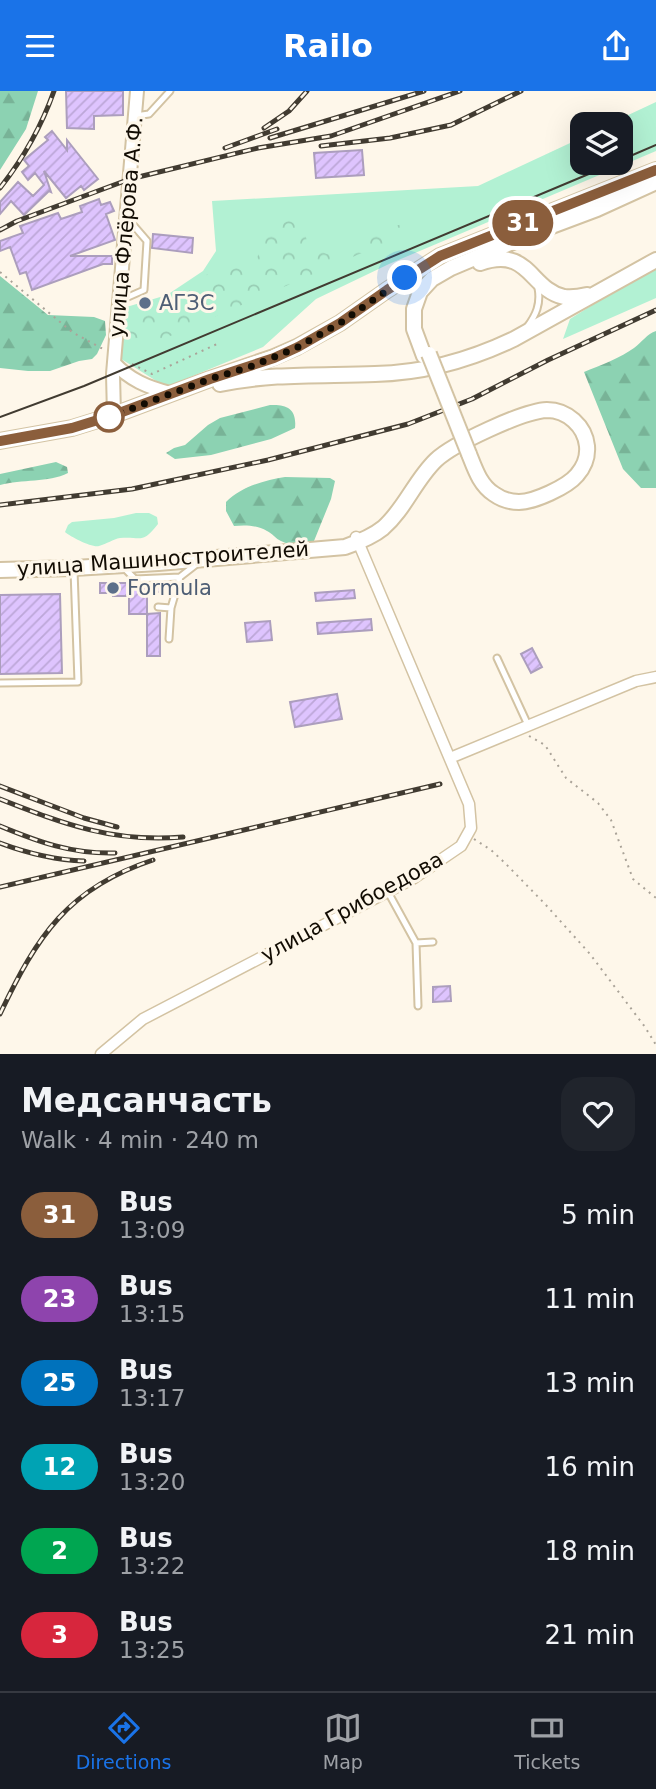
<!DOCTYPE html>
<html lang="en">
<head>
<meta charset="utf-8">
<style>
	:root { --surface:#171b24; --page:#20242c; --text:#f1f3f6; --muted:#9ea1a6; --line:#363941; --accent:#1a73e8 }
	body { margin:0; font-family:"DejaVu Sans",sans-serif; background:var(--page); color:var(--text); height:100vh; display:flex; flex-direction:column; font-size:26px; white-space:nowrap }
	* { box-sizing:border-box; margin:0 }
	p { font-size:23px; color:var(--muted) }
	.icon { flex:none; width:38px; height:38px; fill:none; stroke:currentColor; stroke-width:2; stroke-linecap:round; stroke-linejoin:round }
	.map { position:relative; height:963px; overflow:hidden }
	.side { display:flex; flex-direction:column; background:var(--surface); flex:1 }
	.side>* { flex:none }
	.badge { padding:0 14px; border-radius:23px; font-size:24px; line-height:46px }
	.controls { position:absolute; left:570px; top:21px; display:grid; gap:14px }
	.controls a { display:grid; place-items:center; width:63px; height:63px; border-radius:14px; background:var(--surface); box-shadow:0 7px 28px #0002; font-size:35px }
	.you { position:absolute; width:35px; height:35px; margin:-18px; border:5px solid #fff; border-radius:50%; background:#1a73e8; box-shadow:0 0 0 10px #1a73e833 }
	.map>.badge { position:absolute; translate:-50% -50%; box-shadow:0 0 0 4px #fff }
	.round { display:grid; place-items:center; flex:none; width:74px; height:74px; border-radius:21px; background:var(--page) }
	.head { display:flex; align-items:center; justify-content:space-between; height:119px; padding:0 21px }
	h1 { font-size:33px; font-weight:700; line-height:52px }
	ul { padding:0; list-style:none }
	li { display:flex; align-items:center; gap:21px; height:84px; padding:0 21px }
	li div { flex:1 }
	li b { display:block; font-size:26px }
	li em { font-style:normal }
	li .badge { min-width:77px; font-weight:700; text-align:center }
	header { display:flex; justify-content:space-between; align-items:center; height:91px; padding:0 21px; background:var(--accent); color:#fff; font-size:32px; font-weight:700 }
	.tabs { display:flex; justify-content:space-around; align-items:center; height:98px; border-top:2px solid var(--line); background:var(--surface); font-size:19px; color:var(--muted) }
	.tabs a { display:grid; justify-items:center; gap:4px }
	.tabs .selected { color:var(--accent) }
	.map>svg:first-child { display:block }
	.green { fill:#b2f1d3 }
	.forest { fill:url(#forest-firs) }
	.park { fill:url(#park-crowns) }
	.building { fill:url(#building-hatch); stroke:#ac9ebd; stroke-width:2 }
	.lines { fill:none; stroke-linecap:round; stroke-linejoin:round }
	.service-casing { stroke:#d3c3a3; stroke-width:9 }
	.minor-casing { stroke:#d3c3a3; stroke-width:13 }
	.tertiary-casing { stroke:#d3c3a3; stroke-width:16 }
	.secondary-casing { stroke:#d3c3a3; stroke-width:18 }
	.path { stroke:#aaa398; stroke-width:2; stroke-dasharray:2 5; stroke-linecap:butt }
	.service { stroke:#fff; stroke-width:5 }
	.minor { stroke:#fff; stroke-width:10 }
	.tertiary { stroke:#fff; stroke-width:12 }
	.secondary { stroke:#fff; stroke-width:14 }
	.tram { stroke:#413b31; stroke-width:2 }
	.rail-casing { stroke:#413b31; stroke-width:5 }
	.rail { stroke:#fef7ea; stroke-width:2.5; stroke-dasharray:8; stroke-linecap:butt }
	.secondary-bridge-casing { stroke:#d3c3a3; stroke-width:18; stroke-linecap:butt }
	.secondary-bridge { stroke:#fff; stroke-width:14 }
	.line-casing { stroke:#fff; stroke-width:16 }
	.line { stroke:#8b5e3c; stroke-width:10 }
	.walk { stroke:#120c03; stroke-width:7; stroke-dasharray:0 12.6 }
	.service-dot { fill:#5c6f8a; stroke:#fef7ea; stroke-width:2.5 }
	.stop-dot { fill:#fff; stroke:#8b5e3c; stroke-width:3.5 }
	.labels { text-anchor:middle; stroke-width:6; stroke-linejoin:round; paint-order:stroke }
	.street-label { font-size:21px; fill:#120c03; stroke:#fef7ea }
	.service-label { font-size:21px; fill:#4e5e75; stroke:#fef7ea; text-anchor:start }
</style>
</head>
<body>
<header><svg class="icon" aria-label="menu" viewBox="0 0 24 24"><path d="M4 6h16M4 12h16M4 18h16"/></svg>Railo<svg class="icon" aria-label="share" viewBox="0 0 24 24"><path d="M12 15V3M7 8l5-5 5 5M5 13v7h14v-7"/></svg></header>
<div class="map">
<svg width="656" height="963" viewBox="0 0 656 963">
	<defs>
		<pattern id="forest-firs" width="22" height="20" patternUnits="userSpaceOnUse" patternTransform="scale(1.75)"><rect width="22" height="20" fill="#8cd2b2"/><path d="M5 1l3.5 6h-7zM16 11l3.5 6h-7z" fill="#78b397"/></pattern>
		<pattern id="park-crowns" width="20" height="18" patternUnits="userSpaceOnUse" patternTransform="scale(1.75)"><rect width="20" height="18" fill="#b2f1d3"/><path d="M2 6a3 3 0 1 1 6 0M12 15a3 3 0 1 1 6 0" fill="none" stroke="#98cdb4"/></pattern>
		<pattern id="building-hatch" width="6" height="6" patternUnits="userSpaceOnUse" patternTransform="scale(1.75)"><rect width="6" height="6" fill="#dec4fe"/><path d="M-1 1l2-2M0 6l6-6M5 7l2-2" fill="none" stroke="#bda7d8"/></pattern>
	</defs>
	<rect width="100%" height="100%" fill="#fef7ea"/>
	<path class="green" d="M656,11V60L389,173L316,208L263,256L166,296L118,266L123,217L167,204L203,180L216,160L212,110L478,95L583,46V72H621V33H609Z
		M656,174V207L563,248L570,228Z
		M136,422H149L157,426L158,433C142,454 141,445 120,447C113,448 107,453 99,455C92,457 71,446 65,441L68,434L72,431L114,427Z"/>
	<path class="forest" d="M0,0H38L26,38L0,79Z
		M0,185L48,224L94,226L105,230L106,244L97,263L92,268L79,270L50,280H28L0,277Z
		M656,240V397H641L623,378L584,281C599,275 622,266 634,257C642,251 647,243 656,240Z
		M270,314C287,313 297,318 295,337L271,348L211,364L175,368L166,362L174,357L185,354L208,334L220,327Z
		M56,371L67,376L68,382C48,392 22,388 0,394V383Z
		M285,386L330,387L335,390L331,408L314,450C305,456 291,455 281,450C276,448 272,442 267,440C257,434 245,434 234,435L226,420V411C241,396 265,389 285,386Z"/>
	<path class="park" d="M292,128L303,133L308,155L327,163C355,153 381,140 409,130L415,139L154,252L134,259L121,252V235L131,220H142L183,205L212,179L223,175L256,170C259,163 259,159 260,152C263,137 279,132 292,128Z"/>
	<path class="building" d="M66,0H123V24L94,25V38L67,37Z
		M52,40L67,59V49L98,88L84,99L81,95L66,107L44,80L51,101L49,100L24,124L11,110L0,123V111L18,91L33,105L44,94L35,82L28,89L22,81L29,75L24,69L48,49L45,46Z
		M362,59L364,84L316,87L314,62Z
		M99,108L101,114L110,111L114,120L106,123L115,149L70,165H112V173H103L32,199L26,181L20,183L10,156L0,160V150L23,142L20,135L58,122L61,128L82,121L80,115Z
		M153,143L193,147L192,162L152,157Z
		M100,492H167V501H147V523H129V505H113V502H100Z
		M354,499L355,507L316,510L315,502Z
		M60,503L62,582L0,583V504Z
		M160,522V565H147V523Z
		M371,528L372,539L318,543L317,532Z
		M270,530L272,549L247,551L245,532Z
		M532,557L542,576L531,582L521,563Z
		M337,603L342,628L295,636L290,611Z
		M450,895L451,910L433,911V896Z"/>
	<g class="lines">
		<defs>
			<path id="service" d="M135,25L149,23L170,0
				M119,210L144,199L147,150L128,128
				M527,236C536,224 541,213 538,197
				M123,476L135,488L180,486L198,472
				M158,516L171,517
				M169,548L171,517L180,486
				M497,567L528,634
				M0,592L78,591L74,479
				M388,801L416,852L433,851
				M416,852L418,915"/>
			<path id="minor" d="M450,667L636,590L656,586
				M101,963L143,928L414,787L461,755L471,737L469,713L356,446"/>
			<path id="tertiary" d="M114,272C130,289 147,296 170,302
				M114,324L113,283L137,0"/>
			<path id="secondary" d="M480,172C530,155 529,198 564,206C572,207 579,206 587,204
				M424,265L414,238V218L420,201L432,188L451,177L541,139L597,118L656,91
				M220,293C271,282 324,285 375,283C424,282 470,269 514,248L656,169
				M0,350L72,337L114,324L210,288L274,266L297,256L340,232L387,199L440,165L656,79
				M0,479L74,477L158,472L345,456C359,451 372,446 383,437C405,418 415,389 436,369C453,353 523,320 547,319C567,319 585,335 587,355C588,366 584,376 577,384C567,396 534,411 519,411C510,411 501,408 494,403C480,394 475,378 469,363"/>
		</defs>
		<use href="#service" class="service-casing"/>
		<use href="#minor" class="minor-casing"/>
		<use href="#tertiary" class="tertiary-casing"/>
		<use href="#secondary" class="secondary-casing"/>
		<path class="path" d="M0,181L72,241L103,258
			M132,273L152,283L217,253
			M529,645L545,654L566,687L598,712L611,729L633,788L656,807
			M474,748L491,759L505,772L545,813L590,863L645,936L656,954"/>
		<use href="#service" class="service"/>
		<use href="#minor" class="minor"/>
		<use href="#tertiary" class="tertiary"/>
		<use href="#secondary" class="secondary"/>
		<path class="tram" d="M621,69L656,54
			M0,326L84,295L615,72"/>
		<defs>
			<path id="rail" d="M264,37L289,20L307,0
				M270,47L424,0
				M321,55L390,47L451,34L521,0
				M225,57L277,38
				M0,97C23,68 42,34 54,0
				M0,139L17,130L130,88L258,57L331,45L460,0
				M0,414L132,398L268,369L408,333L472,308L548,269L656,219
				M0,695L84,727L117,736
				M0,708C64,733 113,752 183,746
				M0,735C39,751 71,763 115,762
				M0,752C27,762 55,769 84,770
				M0,796L440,693
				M0,923C37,845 68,797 153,769"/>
		</defs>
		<use href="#rail" class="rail-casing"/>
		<use href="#rail" class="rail"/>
		<defs>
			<path id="secondary-bridge" d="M429,263L469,363"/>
		</defs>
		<use href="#secondary-bridge" class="secondary-bridge-casing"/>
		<use href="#secondary-bridge" class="secondary-bridge"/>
	</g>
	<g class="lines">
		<defs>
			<path id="line" d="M0,350L72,337L114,324L210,288L274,267L298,256L340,232L387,199L440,165L656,79"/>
		</defs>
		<use href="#line" class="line-casing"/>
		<use href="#line" class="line"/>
		<path class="walk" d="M109,326L210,288L255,274L298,256L340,232L405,187"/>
	</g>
	<g class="service-dot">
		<circle cx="145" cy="212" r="7"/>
		<circle cx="113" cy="497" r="7"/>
	</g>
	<circle class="stop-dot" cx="109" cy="326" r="14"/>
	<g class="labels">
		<g class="street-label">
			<text transform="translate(126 136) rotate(-85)" y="7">улица Флёрова А.Ф.</text>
			<text transform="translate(163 468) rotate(-4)" y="7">улица Машиностроителей</text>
			<text transform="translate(352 816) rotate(-29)" y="7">улица Грибоедова</text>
		</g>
		<g class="service-label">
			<text x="159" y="219">АГЗС</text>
			<text x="127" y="504">Formula</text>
		</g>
	</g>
</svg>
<div class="controls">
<a><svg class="icon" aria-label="layers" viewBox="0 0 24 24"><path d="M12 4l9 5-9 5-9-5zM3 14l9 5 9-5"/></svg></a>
</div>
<div class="you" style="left:405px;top:187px"></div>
<b class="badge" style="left:523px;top:132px;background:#8b5e3c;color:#fff">31</b>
</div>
<section class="side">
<div class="head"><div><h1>Медсанчасть</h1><p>Walk · 4 min · 240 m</p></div><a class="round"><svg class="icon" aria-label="heart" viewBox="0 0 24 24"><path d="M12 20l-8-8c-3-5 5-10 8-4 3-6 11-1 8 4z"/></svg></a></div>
<ul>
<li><span class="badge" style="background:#8b5e3c;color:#fff">31</span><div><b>Bus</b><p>13:09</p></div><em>5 min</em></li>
<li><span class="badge" style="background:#8e44ad;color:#fff">23</span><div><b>Bus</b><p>13:15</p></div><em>11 min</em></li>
<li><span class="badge" style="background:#0072bc;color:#fff">25</span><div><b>Bus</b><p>13:17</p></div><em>13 min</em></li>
<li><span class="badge" style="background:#00a3b4;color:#fff">12</span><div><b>Bus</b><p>13:20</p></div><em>16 min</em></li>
<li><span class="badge" style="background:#00a651;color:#fff">2</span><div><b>Bus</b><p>13:22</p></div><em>18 min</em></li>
<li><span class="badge" style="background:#d7263d;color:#fff">3</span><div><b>Bus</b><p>13:25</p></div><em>21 min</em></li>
</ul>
</section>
<nav class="tabs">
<a class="selected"><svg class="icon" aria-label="directions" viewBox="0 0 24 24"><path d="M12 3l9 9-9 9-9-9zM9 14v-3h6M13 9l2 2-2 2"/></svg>Directions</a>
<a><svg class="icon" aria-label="map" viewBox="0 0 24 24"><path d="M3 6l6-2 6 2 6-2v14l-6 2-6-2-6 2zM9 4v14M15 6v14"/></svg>Map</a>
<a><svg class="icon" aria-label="tickets" viewBox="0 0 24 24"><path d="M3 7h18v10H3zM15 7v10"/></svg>Tickets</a>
</nav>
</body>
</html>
